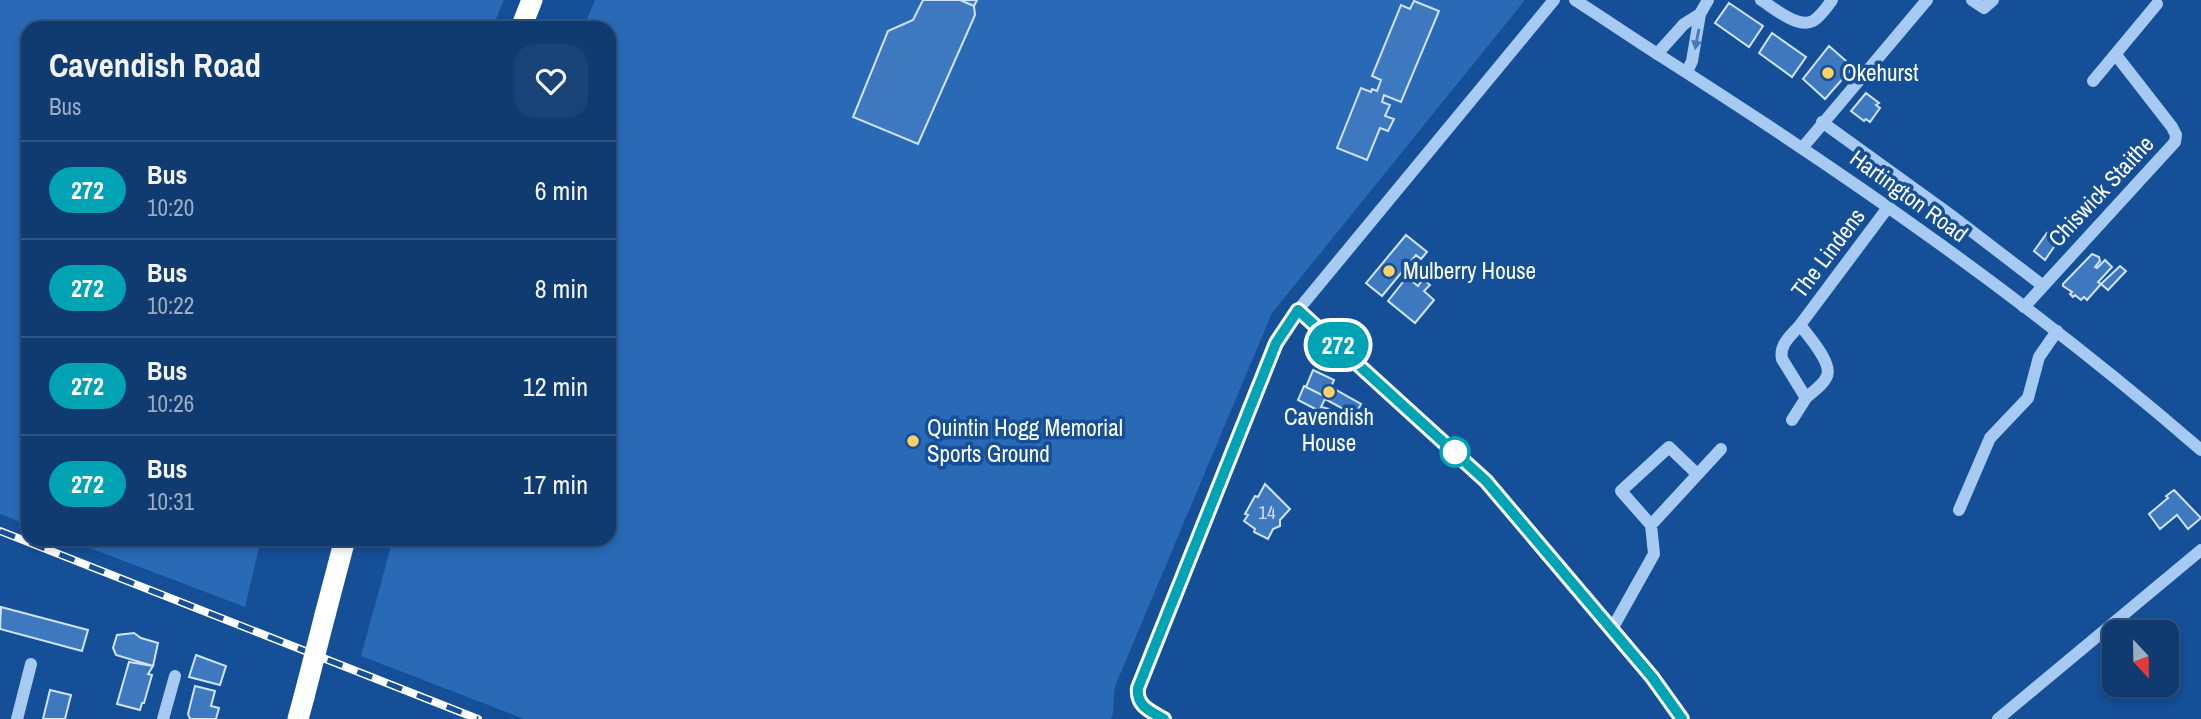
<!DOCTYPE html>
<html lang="en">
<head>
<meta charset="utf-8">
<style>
	:root { --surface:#103b71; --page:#194276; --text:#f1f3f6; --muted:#9cadc3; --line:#305584 }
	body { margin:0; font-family:"Archivo Narrow",sans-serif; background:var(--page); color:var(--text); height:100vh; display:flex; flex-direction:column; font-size:26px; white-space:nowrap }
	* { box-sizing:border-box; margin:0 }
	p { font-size:23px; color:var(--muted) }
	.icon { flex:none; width:38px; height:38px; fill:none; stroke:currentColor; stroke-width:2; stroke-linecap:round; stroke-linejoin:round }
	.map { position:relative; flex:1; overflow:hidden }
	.drawer { position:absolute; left:21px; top:21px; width:595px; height:525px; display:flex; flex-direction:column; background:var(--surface); border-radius:21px; box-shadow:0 4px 10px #0003,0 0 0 2px var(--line) }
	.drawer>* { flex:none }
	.badge { padding:0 14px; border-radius:23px; font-size:24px; line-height:46px }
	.needle { width:46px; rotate:158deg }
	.controls { position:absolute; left:2102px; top:620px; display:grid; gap:14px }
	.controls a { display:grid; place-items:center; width:77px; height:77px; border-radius:14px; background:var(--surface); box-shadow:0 4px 10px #0003,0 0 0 2px var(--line); font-size:35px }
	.map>.badge { position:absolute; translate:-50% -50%; box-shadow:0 0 0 4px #fff }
	.round { display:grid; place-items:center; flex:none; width:74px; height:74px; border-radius:21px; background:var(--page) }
	.headline { display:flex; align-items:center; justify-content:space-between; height:119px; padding:0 28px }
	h1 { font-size:33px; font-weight:800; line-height:52px }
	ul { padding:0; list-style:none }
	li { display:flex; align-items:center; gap:21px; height:98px; padding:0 28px; border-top:2px solid var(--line) }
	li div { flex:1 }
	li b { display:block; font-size:26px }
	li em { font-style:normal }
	li .badge { min-width:77px; font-weight:700; text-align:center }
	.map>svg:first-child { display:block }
	.green { fill:#2969b6 }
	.building { fill:#3e78bf; stroke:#cfe4fc; stroke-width:2 }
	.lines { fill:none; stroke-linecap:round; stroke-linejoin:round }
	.minor { stroke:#a7caf2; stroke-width:12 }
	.highway { stroke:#fff; stroke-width:21 }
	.rail-casing { stroke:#fff; stroke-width:8 }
	.rail { stroke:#154f97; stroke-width:5; stroke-dasharray:16; stroke-linecap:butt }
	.highway-bridge { stroke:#fff; stroke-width:21 }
	.oneway { fill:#487ab7 }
	.line-casing { stroke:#fff; stroke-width:16 }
	.line { stroke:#00a3b4; stroke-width:10 }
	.poi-dot { fill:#ffd268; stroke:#154f97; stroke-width:2.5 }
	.stop-dot { fill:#fff; stroke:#00a3b4; stroke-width:3.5 }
	.labels { text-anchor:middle; stroke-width:7; stroke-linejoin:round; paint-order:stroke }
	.number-label { font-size:19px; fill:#cfddef }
	.poi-label { font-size:23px; fill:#fff; stroke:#154f97; text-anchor:start }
	.street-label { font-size:23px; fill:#fff; stroke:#154f97 }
</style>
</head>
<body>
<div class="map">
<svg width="2201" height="719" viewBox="0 0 2201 719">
	<rect width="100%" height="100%" fill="#154f97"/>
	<path class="green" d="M0,0H504L492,28H28V525L0,514Z
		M595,0H1525L1272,313L1116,684C1112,696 1116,708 1111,719H524L361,656L393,539H609V28H583Z
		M66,539H261L245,607Z"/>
	<path class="building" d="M923,0H960L974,6L975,15L918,144L853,117L888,31L913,20Z
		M960,0H977L974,6Z
		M1414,1L1439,11L1401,102L1384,95L1382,102L1390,105L1385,116L1394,119L1388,131L1380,128L1367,160L1337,148L1361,88L1371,92L1372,89L1377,91L1381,80L1372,76L1401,5L1410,9Z
		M1729,3L1763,26L1749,47L1715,23Z
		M1772,33L1806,57L1792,77L1759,53Z
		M1829,46L1853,67L1825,99L1803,79Z
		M1866,93L1879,103L1876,105L1880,108L1870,122L1866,119L1864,121L1851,111Z
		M2047,233L2058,241L2045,260L2034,251Z
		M1406,235L1427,252L1421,259L1416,255L1382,296L1366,283Z
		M2092,254L2099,257L2100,261L2095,267L2097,268L2105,260L2112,267L2098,282L2101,284L2120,266L2126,271L2108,290L2101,284L2087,300L2084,297L2081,300L2075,295L2073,297L2070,294L2072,292L2063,286V284Z
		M1407,277L1418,286L1423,279L1430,285L1424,291L1434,300L1415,323L1388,301Z
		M1313,370L1334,380L1331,387L1361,404L1354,418L1348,415L1349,412L1325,399L1326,397L1306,387Z
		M1304,386L1326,397L1321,407L1329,409L1327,415L1298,400Z
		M1265,484L1290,509L1280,520V526L1273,529L1268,539L1254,532L1255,529L1244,521L1248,515L1245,514L1255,496L1258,497Z
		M2174,490L2201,518L2188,529L2177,515L2160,529L2149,514L2168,498L2166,496Z
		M1,607L88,630L82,651L0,629Z
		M134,633L141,638L158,643L153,666L116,655L113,648L117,635Z
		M196,655L226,666L220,685L189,677Z
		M129,662L153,666L148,674L152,675L144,703H142L140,710L117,704Z
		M195,686L215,691L211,706L219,708L216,719H190L188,714Z
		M50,690L71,695L65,719H43Z"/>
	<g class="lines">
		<path class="minor" d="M1575,0C1603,18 1631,37 1659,55C1848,175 2032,303 2201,450
			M1761,0C1774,8 1798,29 1813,21C1820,17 1827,7 1832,0
			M1972,0L1984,8L1993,0
			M1700,14L1708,0
			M1657,54L1684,24L1700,14L1692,61L1687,72
			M2093,81L2157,4
			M1822,122L1948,213L2042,285
			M1803,147L1927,0
			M2024,307L2175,142L2176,135L2172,127L2116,55
			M1298,310L1486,481L1652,677L1682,719
			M1800,325C1808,336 1835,365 1826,378C1822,386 1812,392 1806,398L1782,359C1779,344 1791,336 1800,325Z
			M1800,325L1889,206
			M1792,420L1806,398
			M1959,510L1990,438L2028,398L2039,357L2057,331
			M1651,525L1621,491L1669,447L1697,474
			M1612,629L1654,554L1651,525L1721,449
			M17,719L31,664
			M163,719L175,676
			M1164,719C1150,711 1136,706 1138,688L1276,343L1298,310L1554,0
			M1998,719L2201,550"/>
		<path class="highway" d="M521,28L532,0
			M325,615L345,539
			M298,719L304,697"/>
		<defs>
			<path id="rail" d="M0,531L478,719"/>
		</defs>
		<use href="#rail" class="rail-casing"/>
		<use href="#rail" class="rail"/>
		<path class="highway-bridge" d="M304,697L325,615"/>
	</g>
	<defs><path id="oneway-solid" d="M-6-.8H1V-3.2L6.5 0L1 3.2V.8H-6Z" transform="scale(1.75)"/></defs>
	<use class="oneway" href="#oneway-solid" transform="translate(1697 39) rotate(101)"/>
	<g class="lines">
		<defs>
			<path id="line" d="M1164,719C1150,711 1136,706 1138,688L1276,343L1298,310L1486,481L1652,677L1682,719"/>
		</defs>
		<use href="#line" class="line-casing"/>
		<use href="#line" class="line"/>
	</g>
	<g class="poi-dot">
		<circle cx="1828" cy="73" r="7"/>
		<circle cx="1389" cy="271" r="7"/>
		<circle cx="1329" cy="392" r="7"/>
		<circle cx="913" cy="441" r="7"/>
	</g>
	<circle class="stop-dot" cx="1455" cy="452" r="14"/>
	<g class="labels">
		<g class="number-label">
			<text x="1267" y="519">14</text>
		</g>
		<g class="poi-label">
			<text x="1842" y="81">Okehurst</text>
			<text x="1403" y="279">Mulberry House</text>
			<text x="1329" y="425" text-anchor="middle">Cavendish<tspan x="1329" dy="26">House</tspan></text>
			<text x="927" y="436">Quintin Hogg Memorial<tspan x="927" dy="26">Sports Ground</tspan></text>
		</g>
		<g class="street-label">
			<text transform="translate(2101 191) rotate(-47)" y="8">Chiswick Staithe</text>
			<text transform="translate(1909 196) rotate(36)" y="8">Hartington Road</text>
			<text transform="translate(1828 253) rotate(-53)" y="8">The Lindens</text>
		</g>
	</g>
</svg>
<div class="controls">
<a><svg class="needle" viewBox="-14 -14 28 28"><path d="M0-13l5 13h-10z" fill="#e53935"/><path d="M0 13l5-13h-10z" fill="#9cadc3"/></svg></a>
</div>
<b class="badge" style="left:1338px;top:345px;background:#00a3b4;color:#fff">272</b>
<section class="drawer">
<div class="headline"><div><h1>Cavendish Road</h1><p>Bus</p></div><a class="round"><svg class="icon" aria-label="heart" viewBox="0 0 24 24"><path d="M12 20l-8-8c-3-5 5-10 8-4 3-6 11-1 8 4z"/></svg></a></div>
<ul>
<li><span class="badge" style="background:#00a3b4;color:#fff">272</span><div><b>Bus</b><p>10:20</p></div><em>6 min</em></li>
<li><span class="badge" style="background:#00a3b4;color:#fff">272</span><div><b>Bus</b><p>10:22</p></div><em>8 min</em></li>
<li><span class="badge" style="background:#00a3b4;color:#fff">272</span><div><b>Bus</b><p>10:26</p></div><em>12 min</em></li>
<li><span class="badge" style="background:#00a3b4;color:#fff">272</span><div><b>Bus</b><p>10:31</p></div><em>17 min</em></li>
</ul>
</section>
</div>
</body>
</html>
